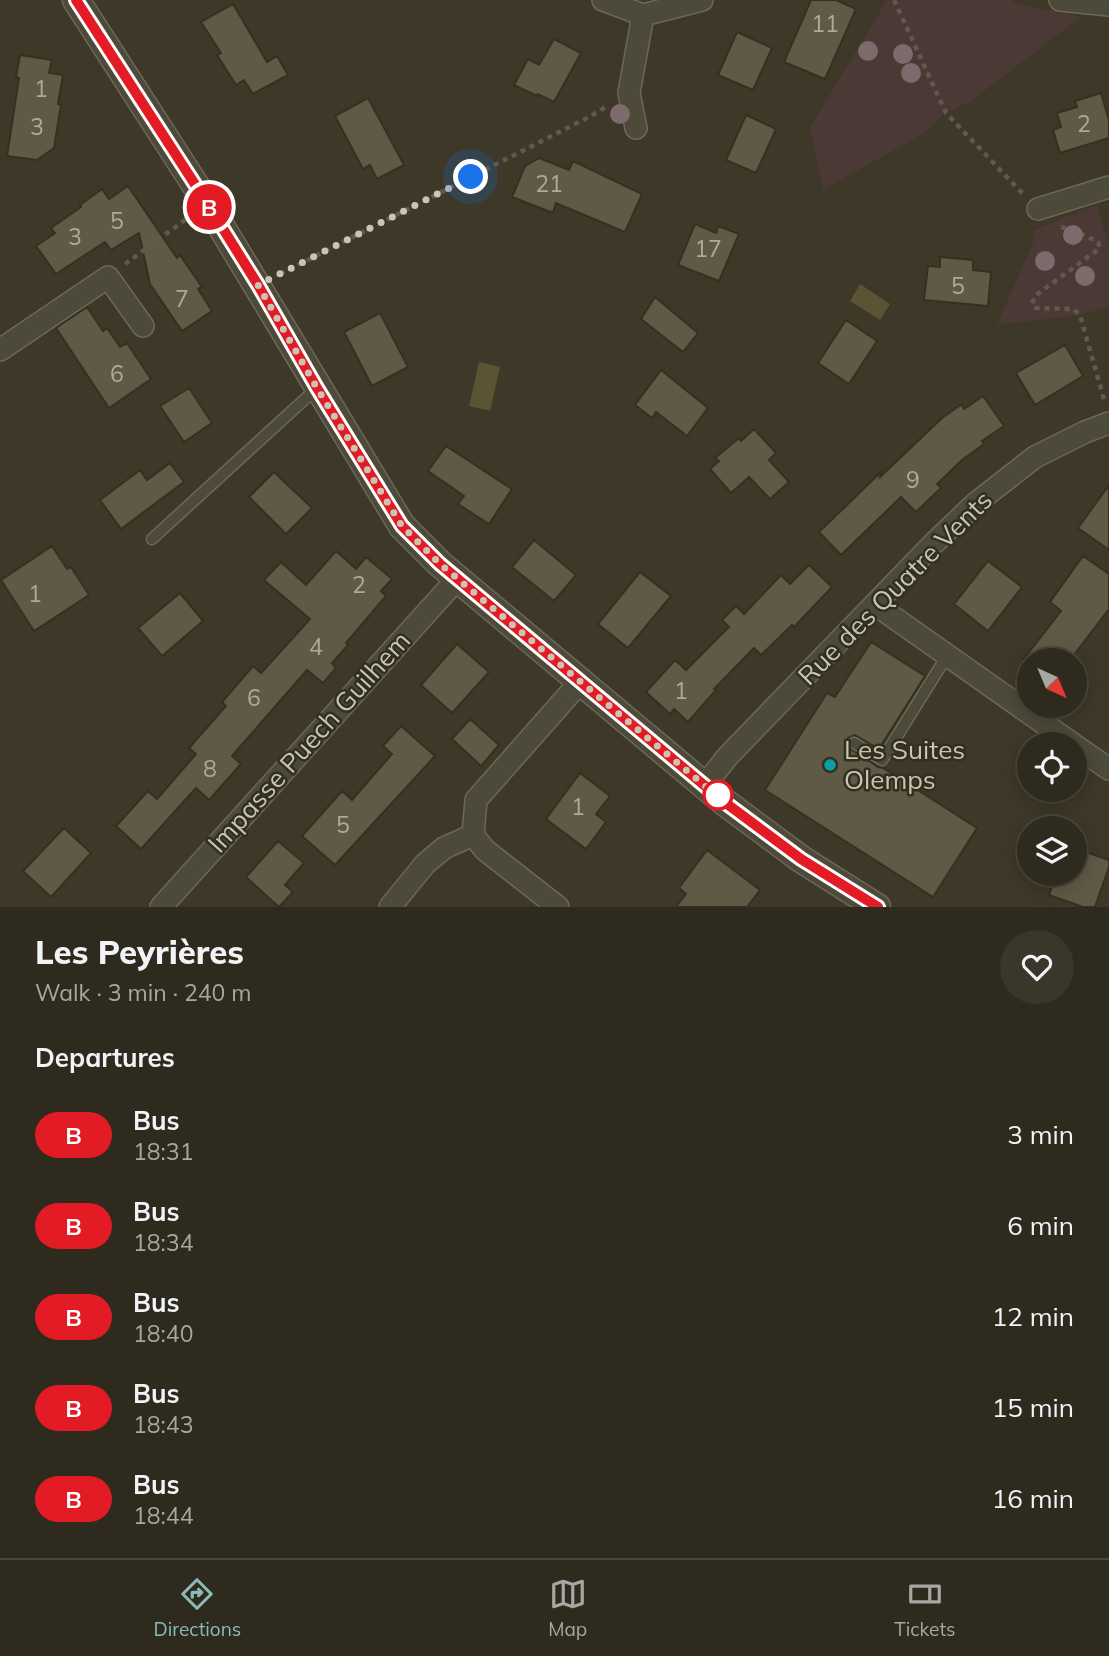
<!DOCTYPE html>
<html lang="en">
<head>
<meta charset="utf-8">
<style>
	:root { --surface:#2e2a1d; --page:#3a362a; --text:#f1f3f6; --muted:#a7a7a4; --line:#49463b; --accent:#8bbbb9 }
	body { margin:0; font-family:Mulish,sans-serif; background:var(--page); color:var(--text); height:100vh; display:flex; flex-direction:column; font-size:26px; white-space:nowrap }
	* { box-sizing:border-box; margin:0 }
	p { font-size:23px; color:var(--muted) }
	.icon { flex:none; width:38px; height:38px; fill:none; stroke:currentColor; stroke-width:2; stroke-linecap:round; stroke-linejoin:round }
	.map { position:relative; height:907px; overflow:hidden }
	.details { display:flex; flex-direction:column; background:var(--surface); flex:1 }
	.details>* { flex:none }
	.badge { padding:0 14px; border-radius:23px; font-size:24px; line-height:46px }
	.needle { width:46px; rotate:136deg }
	.controls { position:absolute; left:1017px; top:648px; display:grid; gap:14px }
	.controls a { display:grid; place-items:center; width:70px; height:70px; border-radius:50%; background:var(--surface); box-shadow:0 4px 18px #0003,0 0 0 2px var(--line); font-size:35px }
	.you { position:absolute; width:35px; height:35px; margin:-18px; border:5px solid #fff; border-radius:50%; background:#1a73e8; box-shadow:0 0 0 10px #1a73e833 }
	.map>.badge { position:absolute; translate:-50% -50%; box-shadow:0 0 0 4px #fff }
	h2 { padding:0 35px; font-size:26px; line-height:63px }
	.round { display:grid; place-items:center; flex:none; width:74px; height:74px; border-radius:37px; background:var(--page) }
	.headline { display:flex; align-items:center; justify-content:space-between; height:119px; padding:0 35px }
	h1 { font-size:33px; font-weight:800; line-height:52px }
	ul { padding:0; list-style:none }
	li { display:flex; align-items:center; gap:21px; height:91px; padding:0 35px }
	li div { flex:1 }
	li b { display:block; font-size:26px }
	li em { font-style:normal }
	li .badge { min-width:77px; font-weight:700; text-align:center }
	.tabs { display:flex; justify-content:space-around; align-items:center; height:98px; border-top:2px solid var(--line); background:var(--surface); font-size:19px; color:var(--muted) }
	.tabs a { display:grid; justify-items:center; gap:4px }
	.tabs .selected { color:var(--accent) }
	.map>svg:first-child { display:block }
	.green { fill:#4a3935 }
	.water { fill:#5a5334 }
	.building { fill:#5f5a46; stroke:#343121; stroke-width:2 }
	.lines { fill:none; stroke-linecap:round; stroke-linejoin:round }
	.service-casing { stroke:#6b6858; stroke-width:13 }
	.minor-casing { stroke:#6b6858; stroke-width:24 }
	.tertiary-casing { stroke:#6b6858; stroke-width:29 }
	.path { stroke:#64574f; stroke-width:4.5; stroke-dasharray:5 5; stroke-linecap:butt }
	.service { stroke:#4d4a3a; stroke-width:10 }
	.minor { stroke:#4d4a3a; stroke-width:21 }
	.tertiary { stroke:#4d4a3a; stroke-width:26 }
	.tree { fill:#7d6a6c }
	.line-casing { stroke:#fff; stroke-width:16 }
	.line { stroke:#e21b25; stroke-width:10 }
	.walk { stroke:#c8c5b6; stroke-width:7; stroke-dasharray:0 12.6 }
	.culture-dot { fill:#0f9aa8; stroke:#322f1f; stroke-width:2.5 }
	.stop-dot { fill:#fff; stroke:#e21b25; stroke-width:3.5 }
	.labels { text-anchor:middle; stroke-width:5; stroke-linejoin:round; paint-order:stroke }
	.number-label { font-size:23px; fill:#aeaa9a }
	.street-label { font-size:26px; fill:#c8c5b6; stroke:#322f1f }
	.poi-label { font-size:26px; fill:#c8c5b6; stroke:#322f1f; text-anchor:start }
</style>
</head>
<body>
<div class="map">
<svg width="1109" height="907" viewBox="0 0 1109 907">
	<rect width="100%" height="100%" fill="#3d3827"/>
	<path class="green" d="M887,0H1010L1020,4L1081,17L970,102L946,113L923,134L823,190L810,127Z
		M1097,204L1109,248V306L1080,315L997,325L1034,240L1033,231Z"/>
	<path class="water" d="M860,284L890,304L880,320L850,301Z
		M479,362L500,367L490,411L469,406Z"/>
	<path class="building" d="M811,0H836L856,9L825,79L784,62Z
		M233,4L267,62L277,56L288,75L253,94L244,80L236,85L217,55L221,53L201,22Z
		M737,32L772,48L753,90L718,75Z
		M554,39L581,53L554,102L538,94L537,96L514,85L528,59L539,65Z
		M20,55L52,60L49,73L63,75L58,104L61,105L54,148L37,160L7,156L19,78L16,77Z
		M1101,93L1109,120V138L1060,153L1053,130L1061,127L1057,113L1077,107L1075,101Z
		M368,98L404,165L377,179L370,165L363,169L335,116Z
		M746,115L776,129L756,173L726,160Z
		M539,158L569,170L573,161L642,194L625,232L556,203L553,212L548,211L512,197L525,166Z
		M128,186L177,258L180,255L202,287L198,289L212,311L182,331L150,284L139,233L111,250L105,242L56,274L36,246L55,233L51,228L81,207L80,205L102,189L109,199Z
		M695,224L716,233L718,226L739,234L719,281L678,265Z
		M940,257L973,260V270L991,272L988,306L924,300L928,266L940,267Z
		M655,297L698,333L683,352L641,319Z
		M87,307L103,331L107,328L120,347L127,343L151,379L109,408L56,328Z
		M380,313L408,367L372,386L344,332Z
		M846,320L877,341L849,384L818,363Z
		M1065,345L1083,376L1035,405L1016,373Z
		M661,370L708,408L687,436L656,412L652,418L635,405Z
		M189,388L212,423L184,442L160,406Z
		M983,396L1004,426L982,441L984,444L962,460L937,484L941,488L916,512L901,497L841,555L819,532L881,472L880,477L942,418L962,404L964,409Z
		M754,429L776,453L769,460L789,482L770,499L749,477L731,493L710,469L719,461L715,458L739,438L741,441Z
		M446,446L512,489L489,524L458,504L464,496L428,471Z
		M170,463L184,482L121,529L100,500L140,470L147,480Z
		M274,472L312,508L286,534L249,497Z
		M1109,485V550L1078,528Z
		M534,540L576,575L554,601L512,567Z
		M52,546L67,569L71,567L89,595L34,631L1,580Z
		M336,551L356,569L366,557L392,579L381,591L386,596L346,643L348,645L332,663L336,668L323,683L307,670L232,756L241,764L209,800L196,788L141,849L116,826L148,791L157,799L196,754L189,748L226,706L222,702L253,666L261,673L310,619L264,580L281,562L306,585Z
		M1083,556L1109,574V609L1070,660H1023L1061,611L1050,602Z
		M988,561L1022,587L988,631L954,604Z
		M809,565L832,587L794,627L792,625L761,655L754,648L714,689L716,690L688,722L674,709L670,714L646,692L675,660L686,670L729,627L722,620L736,606L744,614L781,575L790,584Z
		M640,572L671,596L628,648L598,624Z
		M180,593L203,621L162,656L138,628Z
		M871,642L925,676L879,749L855,735L848,738L846,744L848,747L878,767L883,768L977,828L933,897L765,790L827,693L835,697Z
		M457,644L489,672L452,713L421,685Z
		M470,719L499,745L481,766L452,739Z
		M401,726L435,756L335,865L302,836L342,791L352,800L392,754L383,746Z
		M580,773L610,796L596,814L606,822L586,849L546,819Z
		M64,828L91,853L51,897L23,871Z
		M278,841L304,863L285,885L293,892L279,907L246,877Z
		M1074,848L1109,860V867L1095,907H1083L1049,895L1057,873H1074Z
		M707,850L760,890L747,907H676L686,894L679,888Z"/>
	<g class="lines">
		<defs>
			<path id="service" d="M152,539L317,388
				M854,743L882,760L947,656"/>
			<path id="minor" d="M603,0L643,15L702,0
				M1060,0L1109,5
				M636,128L629,93L643,15
				M1038,209L1109,187
				M0,350L108,277L143,326
				M876,605L1073,744
				M1074,745L1109,769
				M705,785L728,756L934,543L976,503L1035,457L1085,432L1109,423
				M473,835L485,850L558,907
				M161,907L458,578
				M390,907L425,864L444,848L473,835L476,800L581,681"/>
			<path id="tertiary" d="M76,0L207,203L402,526L440,564L723,801L801,859L877,907"/>
		</defs>
		<use href="#service" class="service-casing"/>
		<use href="#minor" class="minor-casing"/>
		<use href="#tertiary" class="tertiary-casing"/>
		<path class="path" d="M894,0L946,113L1024,195
			M1061,227L1075,231L1098,242L1100,248L1035,296L1032,304L1036,308L1073,309L1080,315L1105,403
			M125,264L189,217
			M280,274L589,117L609,105"/>
		<use href="#service" class="service"/>
		<use href="#minor" class="minor"/>
		<use href="#tertiary" class="tertiary"/>
	</g>
	<g class="tree">
		<circle cx="868" cy="51" r="10"/>
		<circle cx="903" cy="54" r="10"/>
		<circle cx="911" cy="73" r="10"/>
		<circle cx="620" cy="114" r="10"/>
		<circle cx="1073" cy="235" r="10"/>
		<circle cx="1045" cy="261" r="10"/>
		<circle cx="1085" cy="276" r="10"/>
	</g>
	<g class="lines">
		<defs>
			<path id="line" d="M76,0L207,203L258,285L317,388L402,526L440,564L723,801L801,859L878,907"/>
		</defs>
		<use href="#line" class="line-casing"/>
		<use href="#line" class="line"/>
		<path class="walk" d="M471,177L258,285L317,388L402,526L440,564L723,801L718,795"/>
	</g>
	<circle class="culture-dot" cx="830" cy="765" r="7"/>
	<circle class="stop-dot" cx="718" cy="795" r="14"/>
	<g class="labels">
		<g class="number-label">
			<text x="825" y="32">11</text>
			<text x="41" y="97">1</text>
			<text x="1084" y="132">2</text>
			<text x="37" y="135">3</text>
			<text x="549" y="192">21</text>
			<text x="117" y="229">5</text>
			<text x="75" y="245">3</text>
			<text x="708" y="257">17</text>
			<text x="958" y="294">5</text>
			<text x="182" y="307">7</text>
			<text x="117" y="382">6</text>
			<text x="913" y="488">9</text>
			<text x="359" y="593">2</text>
			<text x="35" y="602">1</text>
			<text x="316" y="655">4</text>
			<text x="681" y="699">1</text>
			<text x="254" y="706">6</text>
			<text x="210" y="777">8</text>
			<text x="578" y="815">1</text>
			<text x="343" y="833">5</text>
		</g>
		<g class="street-label">
			<text transform="translate(895 588) rotate(-45)" y="9">Rue des Quatre Vents</text>
			<text transform="translate(309 742) rotate(-48)" y="9">Impasse Puech Guilhem</text>
		</g>
		<g class="poi-label">
			<text x="844" y="759">Les Suites<tspan x="844" dy="30">Olemps</tspan></text>
		</g>
	</g>
</svg>
<div class="controls">
<a><svg class="needle" viewBox="-14 -14 28 28"><path d="M0-13l5 13h-10z" fill="#e53935"/><path d="M0 13l5-13h-10z" fill="#a7a7a4"/></svg></a>
<a><svg class="icon" aria-label="locate" viewBox="0 0 24 24"><circle cx="12" cy="12" r="6"/><path d="M12 2v4M12 18v4M2 12h4M18 12h4"/></svg></a>
<a><svg class="icon" aria-label="layers" viewBox="0 0 24 24"><path d="M12 4l9 5-9 5-9-5zM3 14l9 5 9-5"/></svg></a>
</div>
<div class="you" style="left:471px;top:177px"></div>
<b class="badge" style="left:209px;top:207px;background:#e21b25;color:#fff">B</b>
</div>
<section class="details">
<div class="headline"><div><h1>Les Peyrières</h1><p>Walk · 3 min · 240 m</p></div><a class="round"><svg class="icon" aria-label="heart" viewBox="0 0 24 24"><path d="M12 20l-8-8c-3-5 5-10 8-4 3-6 11-1 8 4z"/></svg></a></div>
<h2>Departures</h2>
<ul>
<li><span class="badge" style="background:#e21b25;color:#fff">B</span><div><b>Bus</b><p>18:31</p></div><em>3 min</em></li>
<li><span class="badge" style="background:#e21b25;color:#fff">B</span><div><b>Bus</b><p>18:34</p></div><em>6 min</em></li>
<li><span class="badge" style="background:#e21b25;color:#fff">B</span><div><b>Bus</b><p>18:40</p></div><em>12 min</em></li>
<li><span class="badge" style="background:#e21b25;color:#fff">B</span><div><b>Bus</b><p>18:43</p></div><em>15 min</em></li>
<li><span class="badge" style="background:#e21b25;color:#fff">B</span><div><b>Bus</b><p>18:44</p></div><em>16 min</em></li>
</ul>
</section>
<nav class="tabs">
<a class="selected"><svg class="icon" aria-label="directions" viewBox="0 0 24 24"><path d="M12 3l9 9-9 9-9-9zM9 14v-3h6M13 9l2 2-2 2"/></svg>Directions</a>
<a><svg class="icon" aria-label="map" viewBox="0 0 24 24"><path d="M3 6l6-2 6 2 6-2v14l-6 2-6-2-6 2zM9 4v14M15 6v14"/></svg>Map</a>
<a><svg class="icon" aria-label="tickets" viewBox="0 0 24 24"><path d="M3 7h18v10H3zM15 7v10"/></svg>Tickets</a>
</nav>
</body>
</html>
